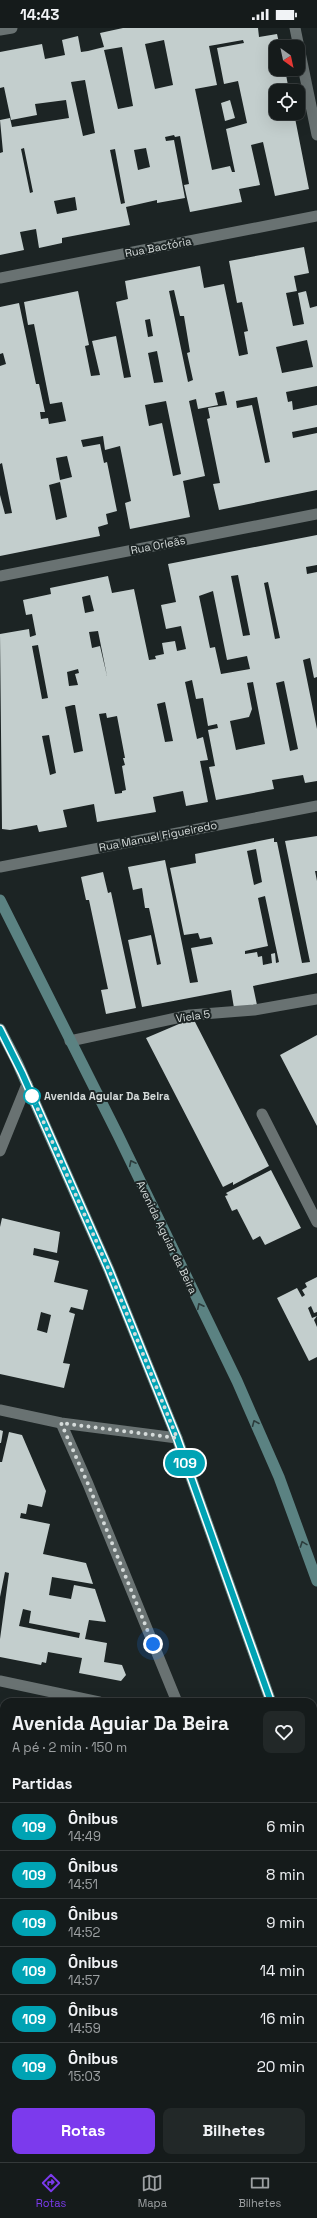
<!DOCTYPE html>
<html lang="pt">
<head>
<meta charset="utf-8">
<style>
	:root { --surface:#151b1b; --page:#222828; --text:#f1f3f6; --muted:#9da1a3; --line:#34393a; --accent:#7c3aed }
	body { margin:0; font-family:"Space Grotesk",sans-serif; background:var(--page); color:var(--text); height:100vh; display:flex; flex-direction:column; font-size:15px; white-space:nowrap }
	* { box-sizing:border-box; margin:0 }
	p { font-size:13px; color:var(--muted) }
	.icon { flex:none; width:22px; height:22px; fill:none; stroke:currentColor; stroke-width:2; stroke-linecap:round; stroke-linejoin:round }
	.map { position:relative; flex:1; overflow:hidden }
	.drawer { position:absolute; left:0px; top:1670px; width:317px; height:464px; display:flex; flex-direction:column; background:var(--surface); border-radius:12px 12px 0 0; box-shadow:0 4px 16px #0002,0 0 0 1px var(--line) }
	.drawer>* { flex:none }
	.badge { padding:0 8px; border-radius:13px; font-size:14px; line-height:26px }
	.needle { width:26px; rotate:147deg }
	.controls { position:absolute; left:269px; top:12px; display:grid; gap:8px }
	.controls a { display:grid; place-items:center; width:36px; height:36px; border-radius:8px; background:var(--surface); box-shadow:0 4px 16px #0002,0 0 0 1px var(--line); font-size:20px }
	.you { position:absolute; width:20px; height:20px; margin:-10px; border:3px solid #fff; border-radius:50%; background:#1a73e8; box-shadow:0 0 0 6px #1a73e833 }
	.map>.badge { position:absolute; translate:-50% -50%; box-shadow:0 0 0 2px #fff }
	h2 { padding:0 12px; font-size:15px; line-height:36px }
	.round { display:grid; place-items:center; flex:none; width:42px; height:42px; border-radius:8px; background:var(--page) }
	.summary { display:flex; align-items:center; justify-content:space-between; height:68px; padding:0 12px }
	h1 { font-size:19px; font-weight:700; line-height:30px }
	.cta { display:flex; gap:8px; margin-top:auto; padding:8px 12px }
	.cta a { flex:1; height:46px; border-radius:8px; background:var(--accent); color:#fff; font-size:16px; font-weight:700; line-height:46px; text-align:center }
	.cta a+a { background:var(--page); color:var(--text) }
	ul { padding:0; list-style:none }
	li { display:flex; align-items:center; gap:12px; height:48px; padding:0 12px; border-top:1px solid var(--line) }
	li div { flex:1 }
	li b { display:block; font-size:15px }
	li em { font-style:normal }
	li .badge { min-width:44px; font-weight:700; text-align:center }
	.status { display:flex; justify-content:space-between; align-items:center; height:28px; padding:0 20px; background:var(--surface); direction:ltr }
	.status svg { height:11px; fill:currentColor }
	.menu { display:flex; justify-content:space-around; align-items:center; height:56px; border-top:1px solid var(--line); background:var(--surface); font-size:11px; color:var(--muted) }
	.menu a { display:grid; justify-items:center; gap:2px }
	.menu .active { color:var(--accent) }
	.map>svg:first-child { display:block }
	.building { fill:#c3cecd; fill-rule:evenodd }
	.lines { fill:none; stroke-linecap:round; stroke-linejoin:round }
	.service { stroke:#697272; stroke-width:11 }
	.minor { stroke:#697272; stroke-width:11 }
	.secondary { stroke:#5b8282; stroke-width:11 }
	.oneway { stroke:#2c3c3c }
	.line-casing { stroke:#fff; stroke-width:9 }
	.line { stroke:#00a3b4; stroke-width:6 }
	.walk { stroke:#d5dbda; stroke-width:4; stroke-dasharray:0 7.2 }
	.stop-dot { fill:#fff; stroke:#00a3b4; stroke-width:2 }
	.labels { text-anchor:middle; stroke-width:4; stroke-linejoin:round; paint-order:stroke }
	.street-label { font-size:11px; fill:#d5dbda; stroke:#1c2424 }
	.stop-label { font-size:11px; font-weight:bold; fill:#d5dbda; stroke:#1c2424; text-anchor:start }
</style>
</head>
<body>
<div class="status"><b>14:43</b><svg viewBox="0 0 49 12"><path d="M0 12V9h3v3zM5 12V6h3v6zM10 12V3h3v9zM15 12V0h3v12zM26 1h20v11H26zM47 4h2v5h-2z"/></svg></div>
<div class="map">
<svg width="317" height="2134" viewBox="0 0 317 2134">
	<rect width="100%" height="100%" fill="#1c2424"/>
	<path class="building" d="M123,0H258L259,9L277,6L280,19H276V41H285L289,63H276V85H294L309,161L275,168L263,114L251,117L260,157L239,161L242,174L190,184L184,157L189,156L180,108L175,109L174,107L165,109L166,113L174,112L185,170L157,175V172L126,179L130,197L62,210V215L39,220L36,201L20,204L24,222L0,227V125L3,124L0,92L10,90L12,99L69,90L66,72L35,76L37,87L11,92L4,59L0,60V24L42,16L45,31L65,27L62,12L78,8L81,24L88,23L104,19L100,5ZM164,12L173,57L155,61L145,16ZM243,12L244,15L217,20L224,56L238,53L247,95L226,101L235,144H232L230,138L212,142L195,61L217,57L209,18ZM122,19L133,78L118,81L104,22ZM85,52L95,105L83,108L71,54ZM24,120L33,164L30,165L21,121ZM146,120L150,139L138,142L134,122ZM115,121L125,175L121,176L110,122ZM75,169L77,182L57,186L54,173Z
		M230,72L235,90L225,93L221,75Z
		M304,219L309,245L294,248L297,263L286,265L293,298L304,296L298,265L306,263L310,280L317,278V358L286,364L288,374L292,373L293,382L317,377V399L292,404L293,410L317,405V462L219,482L213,456L220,455L207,391L210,390L208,380L227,377L224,363L215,365L218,377L198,381L196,371L189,373L205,448L183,453L190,489L130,501L125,475L131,473L120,418L105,422L103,408L81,412L83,419L100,416L104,435L107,434L117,483L106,486L108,496L98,499L100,508L0,528V467L5,486L12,485L2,435L0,436V338L6,336L3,325L0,326V279L19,275L36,356H39L45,384H40L41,391L48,390L49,396L66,393L62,374L50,376L34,296L28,297L24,274L78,263L89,317L85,318L91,348L100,347L92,313L116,308L124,350L131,349L116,274L128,271L125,253L200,238L204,260L224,256L239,328L248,326L244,304L248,303L242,274L237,275L229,233ZM174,262L180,288H184L190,324L187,325L193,352L188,354L169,263ZM150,291L153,308L148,309L145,292ZM307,312L313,339L282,345L276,319ZM157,323L163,354L154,355L148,325ZM257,369L270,434L265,435L252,377L237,380L236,373ZM166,373L181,446L173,448L162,395L149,398L145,377ZM67,428L72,449L60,452L56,430ZM60,454L67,489L56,492L49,457Z
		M317,507V537L306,539L307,546L317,544V649L314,650L310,630L303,632L317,701V753L305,755L303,747L272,752L274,761L216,772L209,739L215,738L208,702L218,700L217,696L208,698L203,670L196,671L192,652L185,654L197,711L203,709L208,732L200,733L208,774L186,778L183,763L153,769L156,784L97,794L94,776L63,782L67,799L39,804L37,797L10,802L2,801L0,606L29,601L30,609L36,607L32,586L26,587L23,572L51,566L50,560L108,548L112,565L134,561L149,632L156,631L155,628L164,626L162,615L175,613L177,623L186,621L181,598L166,601L161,577L176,574L168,536ZM238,547L250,607L243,608L231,548ZM268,554L280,610L275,611L264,555ZM213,563L227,632L247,628L250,641L221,646L215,619L210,620L199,568ZM90,567L94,583L85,585L82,569ZM98,603L107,648L100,618L92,620L89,604ZM38,617L48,670L42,671L32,618ZM78,641L79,645L75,646L78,657L69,658L67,644ZM284,653L298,721L290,723L276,655ZM253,654L265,716L236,722L230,693L249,689L252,681L247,655ZM165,674L173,713L165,714L157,676ZM73,677H75L83,723L74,725L65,679ZM106,685L107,690L117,688L125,730H123L125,737L122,738L126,762L122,763V765L115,766L99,686ZM49,707L56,745L50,747L42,708Z
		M317,808V843H315L317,853V945L253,958L257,977L234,980L231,962L142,979L128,912L151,907L157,937L161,936L149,880H145L142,860L133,862L128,839L165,832L190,955L198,954L191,920L213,916L211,909L200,911L198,905L184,907L170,840L196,835L195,826L274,810V814H277L302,935L310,934L285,813ZM256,821L262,854L254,857L247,823ZM265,868L279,934L276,935L275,925L271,926L272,935L263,937L262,928L258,929L257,924L245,926V923L268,918L258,870Z
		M103,844L108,865L111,864L136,980L106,986L101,962L108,961L89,872H86L81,849Z
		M193,990L269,1138L233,1157V1154L223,1159L146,1010Z
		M317,1007V1098L280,1027Z
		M271,1142L301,1200L265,1217L260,1208L253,1212L237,1181L232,1183L225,1168L228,1167L226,1165Z
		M2,1190L60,1204L57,1225L34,1220L33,1227L59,1233L54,1254L88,1262L83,1282L71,1279L69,1284L75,1286L63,1335L70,1336L64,1360L0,1346V1199ZM41,1284L51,1287L47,1305L37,1302Z
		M317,1249V1284L314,1285L311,1278L308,1280L312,1290L317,1288L314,1292L317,1299V1329L309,1333L277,1270L297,1260L302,1269L305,1267L302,1262L307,1259L305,1255Z
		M0,1402L3,1403L1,1415H0Z
		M9,1404L22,1407L46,1463L42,1479L28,1476L26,1486L21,1485L20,1490L50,1496L43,1526L86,1535L93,1556L52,1549L49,1567L71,1571L74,1557L95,1561L106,1594L89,1592L85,1611L107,1615L104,1634L122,1637L126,1647L121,1653L79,1645L82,1630L48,1624L46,1635L42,1634L41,1637L0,1629V1611L9,1545L5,1544L0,1569V1434H2ZM23,1581L31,1583L29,1595L80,1605L79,1610L19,1598Z
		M0,1682H4V1766L0,1765Z
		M0,1786L4,1787V1819L0,1818Z
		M3,1843H4V1912L0,1911V1857Z
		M0,1993L4,1994V2016L1,2027Z
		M3,2047H4V2125L0,2124V2063Z
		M313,2059L317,2060L316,2134H285L286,2130H313Z
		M0,2127L6,2130L5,2134H0Z
		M10,2130H91L90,2134H40L33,2131V2134H10Z
		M99,2130H124L123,2134H102L103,2131Z
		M134,2130H278L277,2134H133Z"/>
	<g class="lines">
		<path class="service" d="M70,1013L190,987L254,982L317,971"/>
		<path class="minor" d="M295,0L317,107
			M0,2L12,0
			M0,250L317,188
			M0,548L317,486
			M0,839L317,778
			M262,1086L317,1194
			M0,1123L27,1056
			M0,1382L61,1395L177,1410
			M61,1395L88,1456L177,1674
			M0,1653L99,1674
			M0,1951H4
			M313,2015L317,2016"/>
		<path class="secondary" d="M0,872L118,1107L237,1353L279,1449L317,1553
			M0,1001L17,1034L109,1242L177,1410L271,1674
			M313,1795L317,1809"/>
	</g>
	<defs><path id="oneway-chevron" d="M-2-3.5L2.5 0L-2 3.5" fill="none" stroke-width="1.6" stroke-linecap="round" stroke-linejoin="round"/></defs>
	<g class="oneway">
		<use href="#oneway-chevron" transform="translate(132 1135) rotate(-116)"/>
		<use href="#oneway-chevron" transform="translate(200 1278) rotate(-116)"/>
		<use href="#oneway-chevron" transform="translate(255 1395) rotate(-113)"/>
		<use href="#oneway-chevron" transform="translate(303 1516) rotate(-110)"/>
	</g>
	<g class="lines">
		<defs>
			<path id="line" d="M0,1001L22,1045L109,1242L177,1410L271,1674"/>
		</defs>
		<use href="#line" class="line-casing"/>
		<use href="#line" class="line"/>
		<path class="walk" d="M32,1068L109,1242L177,1410L61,1395L88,1456L153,1616"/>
	</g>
	<circle class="stop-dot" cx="32" cy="1068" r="8"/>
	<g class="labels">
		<g class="street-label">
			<text transform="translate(158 219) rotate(-11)" y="4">Rua Bactória</text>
			<text transform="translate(158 517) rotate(-11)" y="4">Rua Orleãs</text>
			<text transform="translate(158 808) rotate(-11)" y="4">Rua Manuel Figueiredo</text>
			<text transform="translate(193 988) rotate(-8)" y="4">Viela 5</text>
			<text transform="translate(167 1209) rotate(64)" y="4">Avenida Aguiar da Beira</text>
		</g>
		<g class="stop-label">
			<text x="44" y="1072">Avenida Aguiar Da Beira</text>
		</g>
	</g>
</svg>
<div class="controls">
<a><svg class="needle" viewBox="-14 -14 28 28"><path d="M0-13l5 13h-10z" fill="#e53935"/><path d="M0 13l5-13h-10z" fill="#9da1a3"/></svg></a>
<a><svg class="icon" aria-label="locate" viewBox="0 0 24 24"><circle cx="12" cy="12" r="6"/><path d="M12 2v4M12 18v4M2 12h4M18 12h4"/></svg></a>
</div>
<div class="you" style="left:153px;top:1616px"></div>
<b class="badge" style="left:185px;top:1435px;background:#00a3b4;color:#fff">109</b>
<section class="drawer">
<div class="summary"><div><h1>Avenida Aguiar Da Beira</h1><p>A pé · 2 min · 150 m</p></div><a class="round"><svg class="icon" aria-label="heart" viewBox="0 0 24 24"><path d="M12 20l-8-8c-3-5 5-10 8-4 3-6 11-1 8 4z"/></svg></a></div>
<h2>Partidas</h2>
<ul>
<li><span class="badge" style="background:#00a3b4;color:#fff">109</span><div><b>Ônibus</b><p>14:49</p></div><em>6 min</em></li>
<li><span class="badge" style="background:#00a3b4;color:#fff">109</span><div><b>Ônibus</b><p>14:51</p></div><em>8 min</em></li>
<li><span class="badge" style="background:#00a3b4;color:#fff">109</span><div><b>Ônibus</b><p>14:52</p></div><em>9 min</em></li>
<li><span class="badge" style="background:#00a3b4;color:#fff">109</span><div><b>Ônibus</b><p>14:57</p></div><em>14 min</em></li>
<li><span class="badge" style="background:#00a3b4;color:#fff">109</span><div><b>Ônibus</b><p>14:59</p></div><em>16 min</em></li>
<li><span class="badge" style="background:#00a3b4;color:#fff">109</span><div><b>Ônibus</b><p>15:03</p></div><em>20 min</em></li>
</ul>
<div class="cta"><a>Rotas</a><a>Bilhetes</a></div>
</section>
</div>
<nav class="menu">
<a class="active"><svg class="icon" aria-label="directions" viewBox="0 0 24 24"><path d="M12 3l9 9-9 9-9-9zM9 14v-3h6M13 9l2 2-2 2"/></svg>Rotas</a>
<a><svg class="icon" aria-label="map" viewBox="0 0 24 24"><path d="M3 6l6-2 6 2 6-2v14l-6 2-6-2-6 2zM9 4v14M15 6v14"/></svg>Mapa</a>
<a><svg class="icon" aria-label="tickets" viewBox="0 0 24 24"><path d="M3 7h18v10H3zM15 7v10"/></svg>Bilhetes</a>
</nav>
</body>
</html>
